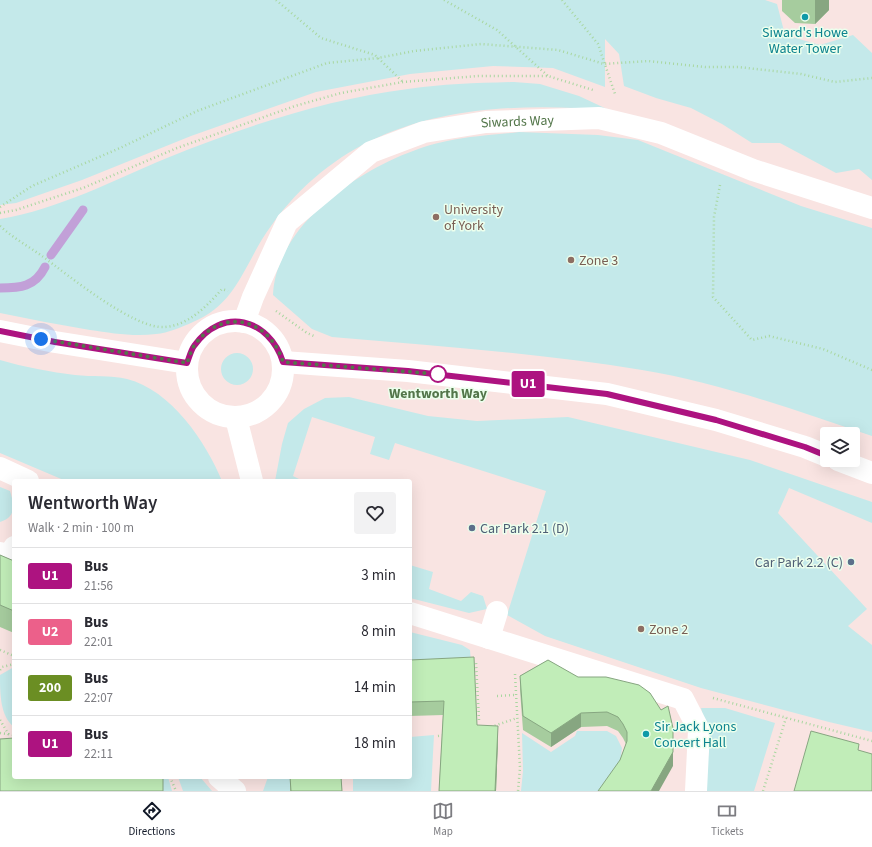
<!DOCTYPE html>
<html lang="en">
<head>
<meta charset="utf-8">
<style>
	:root { --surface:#fff; --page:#f2f2f3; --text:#2b2b33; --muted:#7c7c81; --line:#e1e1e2; --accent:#111827 }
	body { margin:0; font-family:"Source Sans 3",sans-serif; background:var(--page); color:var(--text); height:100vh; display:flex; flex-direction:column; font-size:15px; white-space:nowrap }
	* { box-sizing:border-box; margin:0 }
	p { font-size:13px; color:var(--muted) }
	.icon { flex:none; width:22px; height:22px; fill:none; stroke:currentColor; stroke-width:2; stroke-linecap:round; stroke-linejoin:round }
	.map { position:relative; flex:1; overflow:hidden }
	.details { position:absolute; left:12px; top:479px; width:400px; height:300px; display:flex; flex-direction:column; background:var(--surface); border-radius:4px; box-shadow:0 4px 16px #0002 }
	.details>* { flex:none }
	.badge { padding:0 8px; border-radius:3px; font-size:14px; line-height:26px }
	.tools { position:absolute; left:820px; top:427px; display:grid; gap:8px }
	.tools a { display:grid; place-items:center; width:40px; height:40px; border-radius:4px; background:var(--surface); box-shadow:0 4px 16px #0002; font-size:20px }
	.you { position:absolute; width:20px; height:20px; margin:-10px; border:3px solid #fff; border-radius:50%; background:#1a73e8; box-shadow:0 0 0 6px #1a73e833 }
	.map>.badge { position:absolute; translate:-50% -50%; box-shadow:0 0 0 2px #fff }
	.round { display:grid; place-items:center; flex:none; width:42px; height:42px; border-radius:4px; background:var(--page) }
	.head { display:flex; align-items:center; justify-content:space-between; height:68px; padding:0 16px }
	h1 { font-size:19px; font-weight:600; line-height:30px }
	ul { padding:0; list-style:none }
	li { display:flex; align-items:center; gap:12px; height:56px; padding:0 16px; border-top:1px solid var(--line) }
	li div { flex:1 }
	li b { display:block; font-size:15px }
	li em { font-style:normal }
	li .badge { min-width:44px; font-weight:700; text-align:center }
	.dock { display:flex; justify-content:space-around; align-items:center; height:56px; border-top:1px solid var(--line); background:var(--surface); font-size:11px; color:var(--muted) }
	.dock a { display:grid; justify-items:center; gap:2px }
	.dock .current { color:var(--accent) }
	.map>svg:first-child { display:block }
	.education { fill:#f9e4e2; fill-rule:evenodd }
	.green { fill:#c4e9ea }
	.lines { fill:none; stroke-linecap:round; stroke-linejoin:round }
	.stream { stroke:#c2a0d8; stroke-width:9 }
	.path { stroke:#a9d7a0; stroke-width:2.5; stroke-dasharray:1 3; stroke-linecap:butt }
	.minor { stroke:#fff; stroke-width:22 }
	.wall { fill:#a6cc9e }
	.shaded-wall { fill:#87a681 }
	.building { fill:#c1edb8; stroke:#87a681 }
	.line-casing { stroke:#fff; stroke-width:9 }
	.line { stroke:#ad1380; stroke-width:6 }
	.walk { stroke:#53764a; stroke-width:4; stroke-dasharray:0 7.2 }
	.culture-dot { fill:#0f9aa8; stroke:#ecffed; stroke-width:1.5 }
	.education-dot { fill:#8d6e63; stroke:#ecffed; stroke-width:1.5 }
	.stop-dot { fill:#fff; stroke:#ad1380; stroke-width:2 }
	.service-dot { fill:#5c6f8a; stroke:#ecffed; stroke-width:1.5 }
	.labels { text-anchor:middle; stroke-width:3; stroke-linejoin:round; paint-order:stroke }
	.culture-label { font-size:14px; fill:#0d838f; stroke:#ecffed }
	.street-label { font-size:14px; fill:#53764a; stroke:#ecffed }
	.education-label { font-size:14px; fill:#785e54; stroke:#ecffed; text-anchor:start }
	.stop-label { font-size:14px; font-weight:bold; fill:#53764a; stroke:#ecffed }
	.service-label { font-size:14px; fill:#4e5e75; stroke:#ecffed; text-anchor:start }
</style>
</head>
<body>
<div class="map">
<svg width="872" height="791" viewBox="0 0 872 791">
	<rect width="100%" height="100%" fill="#e6fce7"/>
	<path class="education" d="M0,0H872V791H0ZM827,434H853V460H827ZM14,481H410V777H14Z"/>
	<path class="green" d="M0,0H765L777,4L785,35L820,45L853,35L872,53V180L859,169L836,173L780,143H752L722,124L691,108L656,98L624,86L619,54L605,39V87L553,68L493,66L410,74L316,92L191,136L82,180L16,203L0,205Z
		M514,82L540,84L579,96L609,110C480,100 353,112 271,226C245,261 238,304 193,322C182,327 168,333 156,334C134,337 111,333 90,330C60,325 30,319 0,313V219C59,209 112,181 167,158C243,127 327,99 408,89C443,84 478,83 514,82Z
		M519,132L598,135L638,140L801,206L872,228V436C797,411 721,383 642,370C540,353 436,346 332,337L312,329L273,295C276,218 378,155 447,141C470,136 495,135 519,132Z
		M221 369a16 16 0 1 1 32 0a16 16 0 1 1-32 0Z
		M0,360C24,367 51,372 75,375C92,377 111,375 127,379C171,390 206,442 222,481H66L0,453Z
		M349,397L428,416L477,421L568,417L750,460L872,502V523L789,488L778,513L867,609L848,626L872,645V732L829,722L701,688L545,636L507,615L546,491L395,443L389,460L370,454L375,437L312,417L293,476L303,481H275L282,444L288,423L304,409L325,398Z
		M0,487L10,491C14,504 17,517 0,522Z
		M410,565L433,572L429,589L461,601L471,592L483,596L487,609L469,613L410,598Z
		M410,632L462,645L470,650L471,662L410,671Z
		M14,667V727C0,716 0,693 0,675Z
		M701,708H725L775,723L754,791H707L706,772L710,743Z
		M577,731H607L616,736L622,748L620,763L603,791H521L523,771L522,733L551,752L575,736Z
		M434,735L431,791H353V777H410V737Z
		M162,777H168L172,791H163Z
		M178,777H200L212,791H183Z
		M268,777H290V791H263Z"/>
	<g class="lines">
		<path class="stream" d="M51,255L83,210
			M0,288C20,288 35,287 45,267"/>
		<path class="path" d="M276,0L321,38L375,55L403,82
			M444,0L497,30L548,76
			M562,0L598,44L615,94
			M720,185L714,217L713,297L752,340L769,336L823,349L872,370
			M0,207L32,186L120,148L197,111L327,63L378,58L414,51L481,44L558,50L604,64L648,61L705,67H738L801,74L835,82L872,78
			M0,213L16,210L83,188L177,148L295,106L341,93L403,82L478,76H548L593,90
			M0,226C13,238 28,246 42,256C68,275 135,330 165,327C189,325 207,306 222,289L228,291
			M276,311L307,333L314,336
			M0,650L14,656
			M0,670L2,667L14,664
			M515,674L520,768L518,791
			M497,696L515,695
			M713,698L872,741
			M0,720L9,735
			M475,720H479L476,662
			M491,727L517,718
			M0,733L14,735
			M438,736L446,735
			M170,777L176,791
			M763,791L786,718"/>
		<g class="minor">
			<circle cx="235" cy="369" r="48"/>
			<path id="s1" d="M244,322L253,297L287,222L371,152L424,132L486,122L599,118L661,133L753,170L872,208"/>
			<path d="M0,331L55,342L187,363"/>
			<path d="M283,362L408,371L607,394L716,420L805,447L827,456"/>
			<path d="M236,418L252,481"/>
			<path d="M838,460L872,473"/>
			<path d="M0,468L28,481"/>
			<path d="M0,553L10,557L14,547"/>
			<path d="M410,613L683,699L699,730L696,791"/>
			<path d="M489,638L497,612"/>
			<path d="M219,777L235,791"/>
		</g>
	</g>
	<path class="wall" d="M782,0H829V10L815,24L795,23L782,11Z
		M0,555L14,561V633L0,627Z
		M410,660L477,725L498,740L496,791H439L443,715L410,716Z
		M548,660L673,742V766L620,760L626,744L623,738L618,731L607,726L581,727L551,747L523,730L520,690V676Z
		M290,777H341L342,791H290Z"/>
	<path class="shaded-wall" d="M815,0H829V10L815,24Z
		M581,713V727L551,747V733Z
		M498,726V740L496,791H495Z
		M673,728V766L659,791H651Z"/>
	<path class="building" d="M0,555L14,561V611L0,605Z
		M474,657L477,725L498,726L495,791H439L444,701L410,702V660Z
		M548,660L578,677H606L639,685L650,693L661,710L668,706L673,728V752L651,791H598L620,760L627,741V732L623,724L618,717L607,712L581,713L551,733L523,716L520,676Z
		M811,731L859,744L858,750L872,754V791H794Z
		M14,738V777H163V791H0V739Z
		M290,777H341L342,791H291Z"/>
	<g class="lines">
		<defs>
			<path id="line" d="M0,331L55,342L187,363C189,358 191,350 194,346C222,306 269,318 283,362L408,371L607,394L716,420L805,447L827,456"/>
		</defs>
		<use href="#line" class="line-casing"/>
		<use href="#line" class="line"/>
		<path class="walk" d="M41,339L187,363C189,358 191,350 194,346C222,306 269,318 283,362L438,374"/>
	</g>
	<g class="culture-dot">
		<circle cx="805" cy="17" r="4"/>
		<circle cx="646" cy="734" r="4"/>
	</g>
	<g class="education-dot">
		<circle cx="436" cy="217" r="4"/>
		<circle cx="571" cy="260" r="4"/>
		<circle cx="641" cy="629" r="4"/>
	</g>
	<circle class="stop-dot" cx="438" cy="374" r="8"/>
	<g class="service-dot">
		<circle cx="472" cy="528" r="4"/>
		<circle cx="851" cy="562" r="4"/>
	</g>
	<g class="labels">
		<g class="culture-label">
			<text x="805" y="37">Siward's Howe<tspan x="805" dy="16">Water Tower</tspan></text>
			<text x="654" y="731" text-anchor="start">Sir Jack Lyons<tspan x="654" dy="16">Concert Hall</tspan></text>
		</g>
		<g class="street-label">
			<text dy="5" stroke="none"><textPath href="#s1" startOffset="369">Siwards Way</textPath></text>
		</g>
		<g class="education-label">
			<text x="444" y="214">University<tspan x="444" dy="16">of York</tspan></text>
			<text x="579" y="265">Zone 3</text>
			<text x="649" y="634">Zone 2</text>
		</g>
		<g class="stop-label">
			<text x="438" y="398">Wentworth Way</text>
		</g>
		<g class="service-label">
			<text x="480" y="533">Car Park 2.1 (D)</text>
			<text x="843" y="567" text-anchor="end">Car Park 2.2 (C)</text>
		</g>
	</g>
</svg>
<div class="tools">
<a><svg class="icon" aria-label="layers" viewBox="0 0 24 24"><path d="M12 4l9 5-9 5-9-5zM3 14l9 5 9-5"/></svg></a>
</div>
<div class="you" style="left:41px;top:339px"></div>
<b class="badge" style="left:528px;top:384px;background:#ad1380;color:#fff">U1</b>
<section class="details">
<div class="head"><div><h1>Wentworth Way</h1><p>Walk · 2 min · 100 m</p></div><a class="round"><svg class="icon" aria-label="heart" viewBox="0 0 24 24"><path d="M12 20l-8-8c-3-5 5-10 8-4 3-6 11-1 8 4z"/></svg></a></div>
<ul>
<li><span class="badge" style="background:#ad1380;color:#fff">U1</span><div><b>Bus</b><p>21:56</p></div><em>3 min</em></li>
<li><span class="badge" style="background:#ec608a;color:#fff">U2</span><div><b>Bus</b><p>22:01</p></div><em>8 min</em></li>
<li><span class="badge" style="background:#6b8e23;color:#fff">200</span><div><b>Bus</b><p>22:07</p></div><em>14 min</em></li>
<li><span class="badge" style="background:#ad1380;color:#fff">U1</span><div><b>Bus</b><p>22:11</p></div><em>18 min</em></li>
</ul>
</section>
</div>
<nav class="dock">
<a class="current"><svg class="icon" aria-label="directions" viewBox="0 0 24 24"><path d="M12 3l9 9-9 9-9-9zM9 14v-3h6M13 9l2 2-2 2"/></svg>Directions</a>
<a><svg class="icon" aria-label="map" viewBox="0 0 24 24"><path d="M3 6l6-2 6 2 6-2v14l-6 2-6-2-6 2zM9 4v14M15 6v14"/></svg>Map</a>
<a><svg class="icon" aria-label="tickets" viewBox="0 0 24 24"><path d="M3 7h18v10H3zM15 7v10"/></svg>Tickets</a>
</nav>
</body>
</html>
